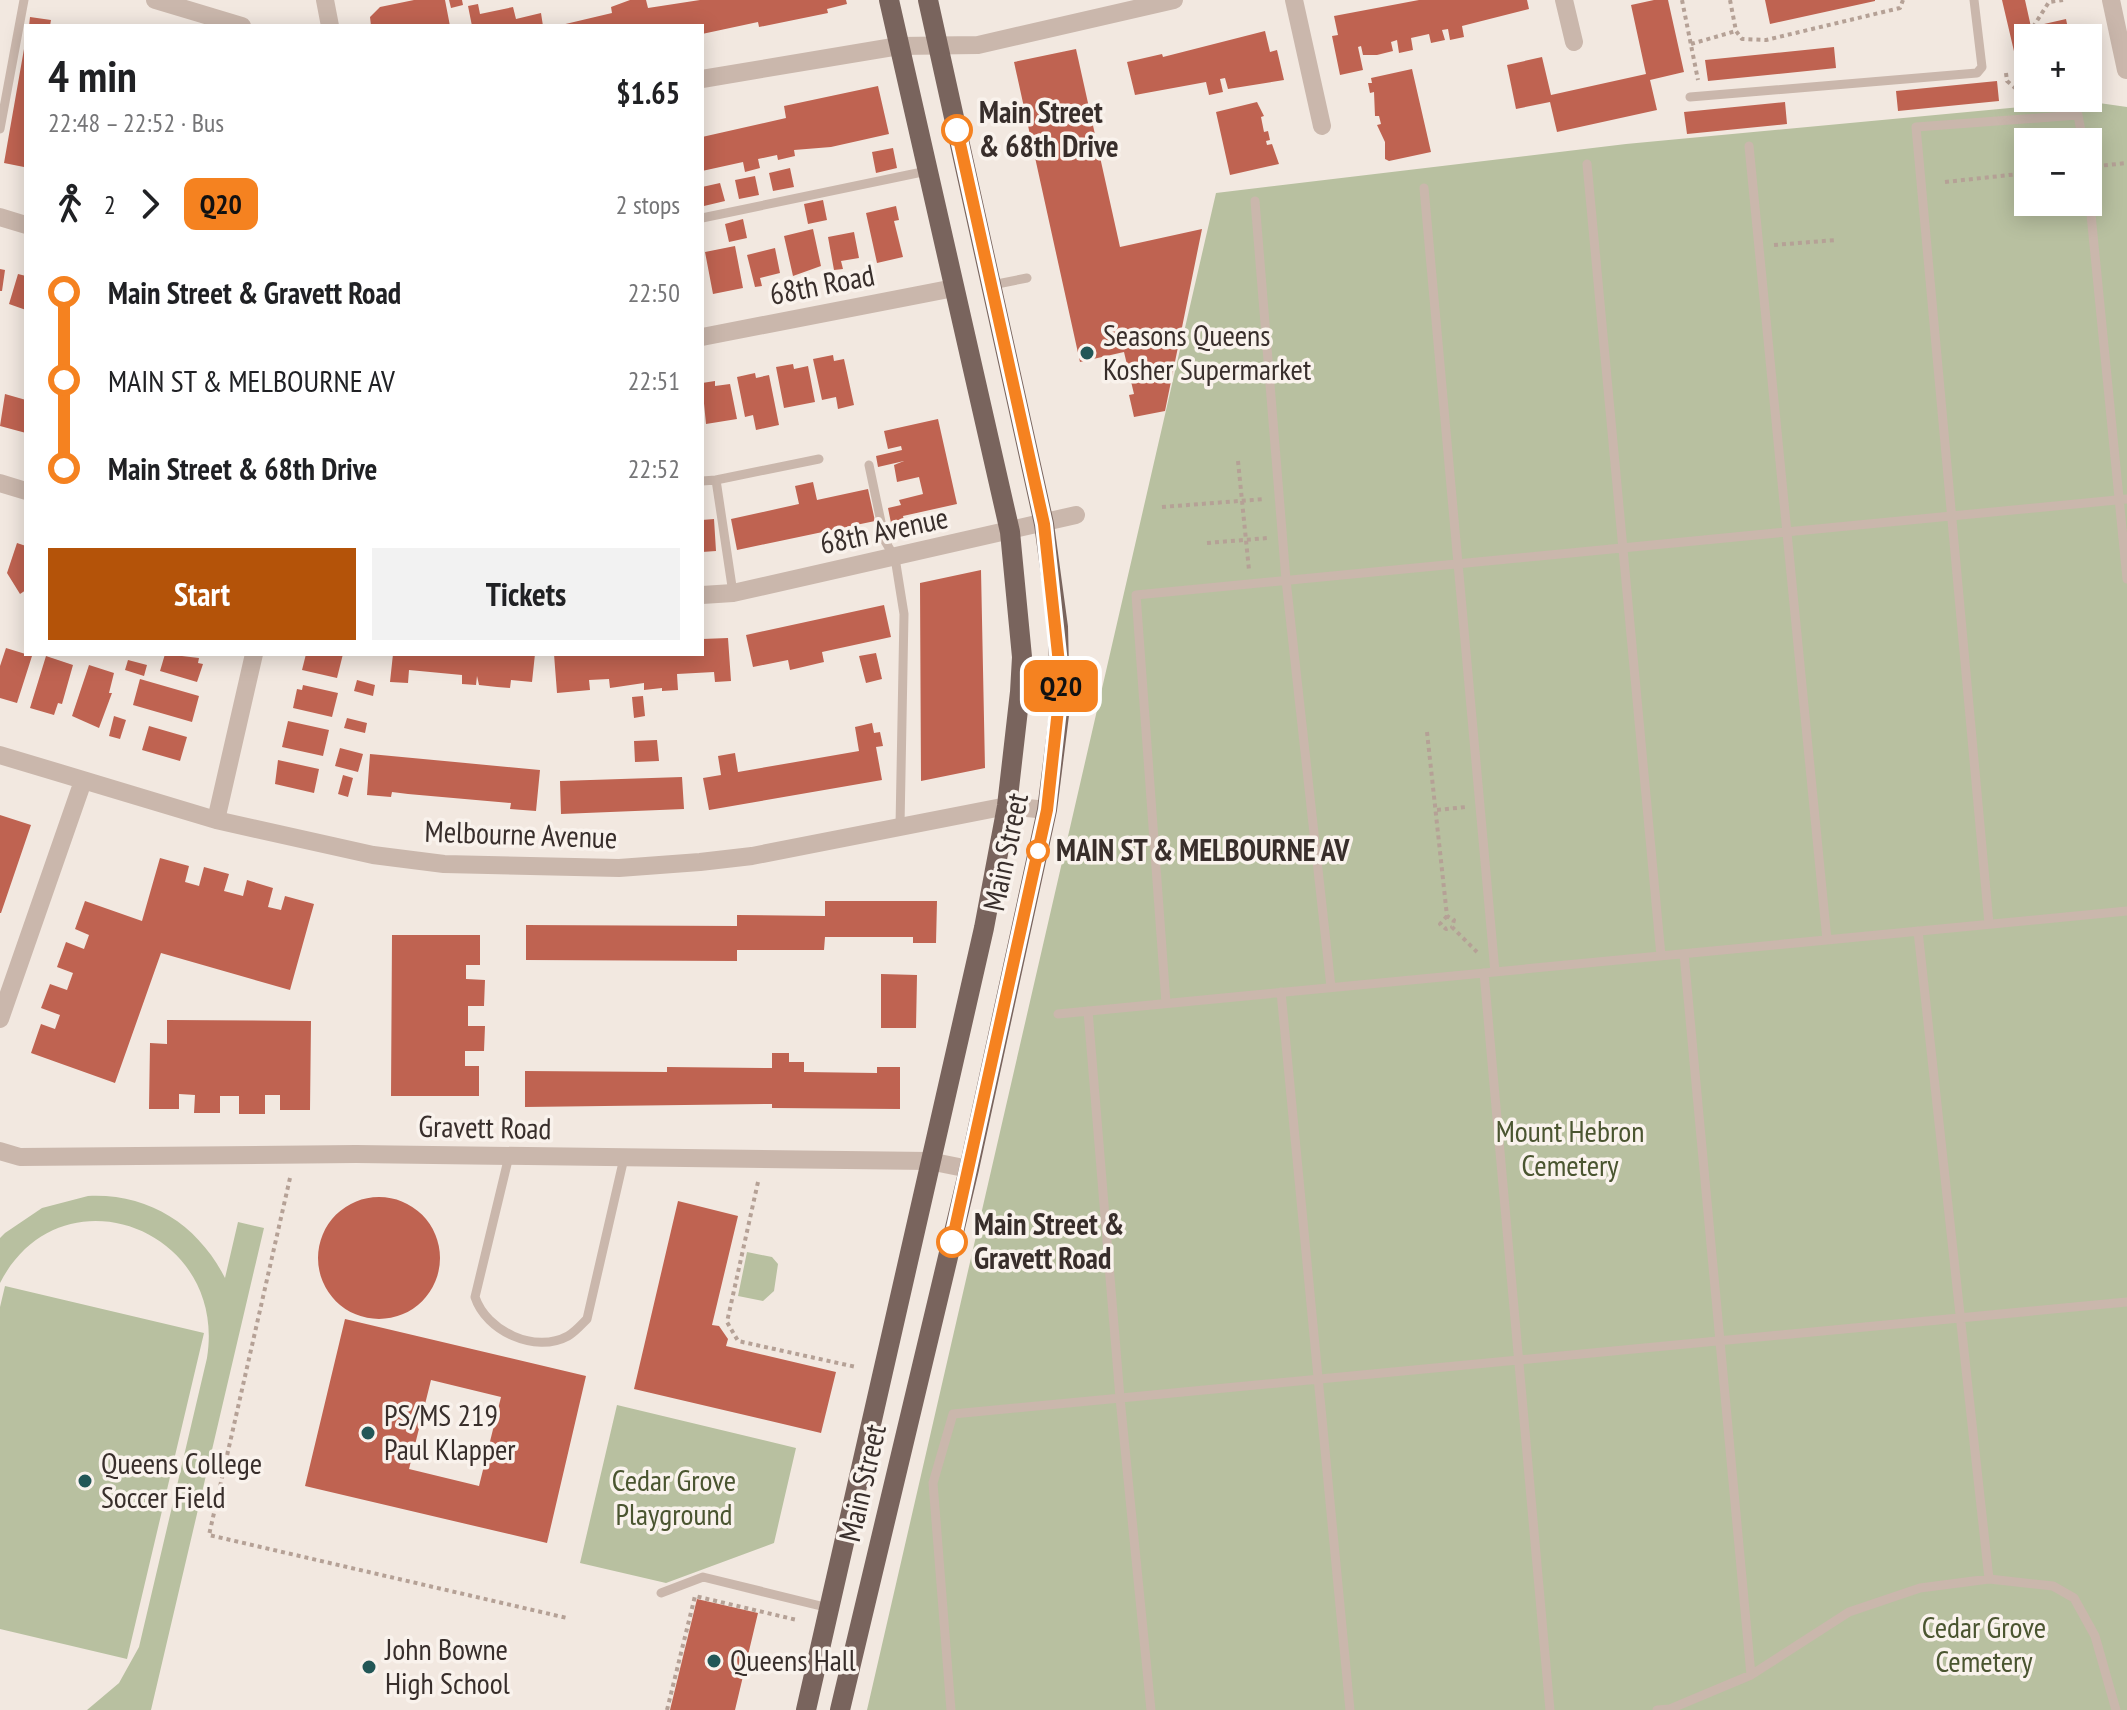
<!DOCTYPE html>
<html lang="en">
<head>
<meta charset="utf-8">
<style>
	:root { --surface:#fff; --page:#f2f2f2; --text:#202124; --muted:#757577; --accent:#b45309 }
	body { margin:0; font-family:"PT Sans Narrow",sans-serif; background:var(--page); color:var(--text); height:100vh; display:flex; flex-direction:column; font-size:30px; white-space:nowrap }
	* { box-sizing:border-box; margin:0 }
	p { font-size:26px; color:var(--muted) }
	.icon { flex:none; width:44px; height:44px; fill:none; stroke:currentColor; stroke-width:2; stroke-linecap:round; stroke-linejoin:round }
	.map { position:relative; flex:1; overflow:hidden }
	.side { position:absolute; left:24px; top:24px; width:680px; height:632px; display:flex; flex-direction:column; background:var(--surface); border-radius:0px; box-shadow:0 4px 20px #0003 }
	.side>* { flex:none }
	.badge { padding:0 16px; border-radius:12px; font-size:28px; line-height:52px }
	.buttons { position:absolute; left:2014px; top:24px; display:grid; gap:16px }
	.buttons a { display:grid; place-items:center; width:88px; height:88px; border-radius:0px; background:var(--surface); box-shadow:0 4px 20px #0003; font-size:40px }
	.map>.badge { position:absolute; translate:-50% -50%; box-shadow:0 0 0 4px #fff }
	.legs { display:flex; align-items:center; gap:12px; height:88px; padding:0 24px; font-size:26px }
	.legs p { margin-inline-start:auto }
	.summary { display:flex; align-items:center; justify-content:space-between; height:136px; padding:0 24px }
	h1 { font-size:44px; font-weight:800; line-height:60px }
	.button { display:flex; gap:16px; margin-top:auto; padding:16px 24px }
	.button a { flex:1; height:92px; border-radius:0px; background:var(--accent); color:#fff; font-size:32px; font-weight:800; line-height:92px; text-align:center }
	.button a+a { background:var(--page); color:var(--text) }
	ul { padding:0 24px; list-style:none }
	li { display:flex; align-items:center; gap:28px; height:88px; font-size:30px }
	li i { display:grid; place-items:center; width:12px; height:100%; margin:0 10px; background:currentColor }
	li i::after { content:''; width:20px; height:20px; margin:-10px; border:6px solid; border-radius:50%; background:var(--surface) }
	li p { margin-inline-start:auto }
	li:first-child i { background:linear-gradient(#0000 50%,currentColor 0) }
	li:last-child i { background:linear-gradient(currentColor 50%,#0000 0) }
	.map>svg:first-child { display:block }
	.green { fill:#b8c0a0; fill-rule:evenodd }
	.building { fill:#bf6351; fill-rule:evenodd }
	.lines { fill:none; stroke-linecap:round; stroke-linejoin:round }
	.path { stroke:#b5a196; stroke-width:4; stroke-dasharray:4 4; stroke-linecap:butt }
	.lane { stroke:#cab7ac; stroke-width:9 }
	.street { stroke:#cab7ac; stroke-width:18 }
	.primary { stroke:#79645d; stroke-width:20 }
	.line-1-casing { stroke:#fff; stroke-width:18 }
	.line-1 { stroke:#f58220; stroke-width:12 }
	.stop-1-dot { fill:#fff; stroke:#f58220; stroke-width:4 }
	.poi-dot { fill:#225757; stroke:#f9f2ec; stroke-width:3 }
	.labels { text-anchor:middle; stroke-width:7; stroke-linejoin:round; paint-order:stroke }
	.stop-label { font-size:30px; font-weight:bold; fill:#382e2b; stroke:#f9f2ec; text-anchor:start }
	.street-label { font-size:30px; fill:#382e2b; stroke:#f9f2ec }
	.poi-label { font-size:30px; fill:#382e2b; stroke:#f9f2ec; text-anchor:start }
	.park-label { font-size:30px; fill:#4a5530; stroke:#f9f2ec }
</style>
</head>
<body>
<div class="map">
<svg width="2127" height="1710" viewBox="0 0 2127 1710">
	<rect width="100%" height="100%" fill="#f2e8e0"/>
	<path class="green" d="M2085,101L2127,107V1710H867L1216,193L1626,144ZM2028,142H2088V202H2028Z
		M88,1196C149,1193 198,1225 225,1278L238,1222L264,1228L151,1710H87L119,1683L139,1647L207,1358C228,1228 60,1166 0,1283V1238L5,1233L42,1208Z
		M747,1252L772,1257L778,1264L774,1291L763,1301L738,1296Z
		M5,1286L204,1333L127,1659L0,1629V1307Z
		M617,1405L796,1448L774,1543L666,1583L580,1563Z"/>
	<path class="building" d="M414,0H445L450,26H371L370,17L380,7Z
		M449,0H462L463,5L451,8Z
		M630,0H646L648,8L700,0H846L847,4L827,9L828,13L759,27L758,22L702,34V26H557L612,13L611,7Z
		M1419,0H1527L1529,9L1462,26L1464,37L1450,40L1448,29L1442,30L1445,40L1431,43L1429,34L1411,38L1413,50L1399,53L1397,40L1391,42L1393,51L1377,55H1363L1361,46L1358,47L1363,70L1340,75L1332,36L1338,35L1334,16Z
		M1654,0H1668L1684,72L1650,80L1657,110L1557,132L1550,102L1516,109L1507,65L1542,57L1551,95L1646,74L1631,5Z
		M1765,0H1875V1L1770,24Z
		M2002,0H2025L2031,27L2066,19L2070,38H2028V61L2017,64Z
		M478,4L480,14L513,7L516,19L541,13L543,26H472L468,6Z
		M30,17L51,20L50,26H29Z
		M1265,31L1270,52L1277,50L1284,80L1228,89L1225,78L1220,79L1223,92L1209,95L1206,82L1135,95L1127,62L1162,54L1163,57Z
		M1834,47L1836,68L1708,81L1705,60Z
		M24,49L26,158L24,167L4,163Z
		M1076,49L1120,247L1202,229L1165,411L1134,417L1129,395L1134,394L1124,352L1080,362L1014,62Z
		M1412,69L1431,152L1389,161L1385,159V142L1377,125L1381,124L1379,116H1375L1374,92L1370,93L1368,83H1372L1371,78Z
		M1997,81L1999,101L1898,111L1896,91Z
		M878,86L889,134L831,147L794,150L795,156L778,160L777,155L758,159L760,168L745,172L743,162L702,171V137L786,118L784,106Z
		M1257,102L1264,116L1261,117L1264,132L1268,131L1270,140L1266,141L1267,145L1272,144L1279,164L1230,175L1216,112Z
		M1785,102L1787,124L1687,134L1684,112Z
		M893,148L897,168L876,173L872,152Z
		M790,168L794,187L773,191L769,173Z
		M755,176L759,195L739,199L735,180Z
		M720,183L725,201L704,206L702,187Z
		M823,200L827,220L808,224L804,204Z
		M896,206L899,220L894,221L903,257L877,263L866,213Z
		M743,219L747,238L729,242L725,224Z
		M813,229L821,266L793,276L784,236Z
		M854,232L859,258L841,261L843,269L834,270L828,237Z
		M735,246L743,288L713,294L705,252Z
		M775,248L780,273L760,278L762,286L755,287L747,255Z
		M0,269L5,270L2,291H0Z
		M18,274L26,276V310L9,304Z
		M833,355L834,361L844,359L854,405L838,409L836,397L822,400L813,359Z
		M793,364L794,369L808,366L815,402L784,408L776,367Z
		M755,373L756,378L769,375L779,425L756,430L753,415L745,417L737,377Z
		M715,381V386L730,384L737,419L706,424L702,383Z
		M5,394L26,400V433L0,426Z
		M938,419L957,504L903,516L905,525L892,528L888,508L901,505L899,500L923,494L919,477L897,482L894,465L904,461L878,467L876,456L902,450L901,446L888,449L884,431Z
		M813,482L817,500L868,489L875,521L737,550L731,519L799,504L795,486Z
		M714,519L716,551L702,552V520Z
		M17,543L26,546V590L20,594L7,573Z
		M981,570L985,768L921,781L920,583Z
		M884,605L891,637L822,652L824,662L790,670L788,660L753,667L746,635Z
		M728,638L731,681L715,682L714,672L677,674L678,690L662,691V688L644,690V683L610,688L609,679L589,680L590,690L557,693L554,654H702V639Z
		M6,648L32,656L17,703L0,698V666Z
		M876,653L882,679L866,683L859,656Z
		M165,654L199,658L198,663L203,664L197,682L160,671Z
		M306,654H343L337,678L302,670Z
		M393,654H535L532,682L511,680L510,688L497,687L479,685L477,676L476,685L462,684V675L409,670L408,683L390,682Z
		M46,656L73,665L62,704L58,703L54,715L30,708Z
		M128,660L147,665L144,676L125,670Z
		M89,665L114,673L109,693H112L99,728L72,716Z
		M140,679L199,696L192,722L133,705Z
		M357,680L375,685L373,696L354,691Z
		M303,685L338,693L332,717L293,708L297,689L302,690Z
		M643,696L645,716L634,718L632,697Z
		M114,716L126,720L120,739L109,736Z
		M347,718L367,723L365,733L344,728Z
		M288,721L329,730L323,756L282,747Z
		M872,723L874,733L880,732L883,746L876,747L882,780L709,810L703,778L721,775L718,756L735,753L738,772L859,751L855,727Z
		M149,726L187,737L180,761L142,750Z
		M657,740L659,761L635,762L634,741Z
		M340,748L363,754L358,772L335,766Z
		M370,754L540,770L536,811L510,809L511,803L408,794L392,792L391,797L367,795Z
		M278,760L319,769L314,793L275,784Z
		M343,775L353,778L348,797L338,794Z
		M682,777L684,809L561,814L560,781Z
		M0,815L31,825L1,913H0Z
		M160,858L189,866L185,882L199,886L204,867L229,874L224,891L243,896L247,880L273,888L268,907L281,910L285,896L314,904L290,990L161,953L115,1083L31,1053L41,1024L55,1029L60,1015L41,1008L50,984L67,990L73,973L57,967L66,942L84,949L89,935L75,929L85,901L142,921Z
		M825,901H937L936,943H913V937H825L824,950H737V961L526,960V925L737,926V915L825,916Z
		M392,935H480V965H466V979L485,980L484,1006H468V1026H485L484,1051H465V1066H479V1096H391Z
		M881,974L917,975L916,1028H881Z
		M167,1020L311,1021L310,1110H280V1095H265V1114H239V1096H220V1113H194L195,1095L179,1094V1109H149L150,1043L167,1044Z
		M772,1053H789V1062H804V1072L877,1073V1067H900V1109L772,1108V1104L525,1107V1071L667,1072V1067L772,1068Z
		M318 1258a61 61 0 1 1 122 0a61 61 0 1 1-122 0Z
		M678,1201L738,1216L712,1325L719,1326L728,1339L726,1346L836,1372L821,1433L634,1389Z
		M345,1319L586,1376L547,1543L305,1486ZM431,1380L501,1397L479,1486L409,1469Z
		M697,1599L758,1613L735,1710H670Z"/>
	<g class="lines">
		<path class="path" d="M1682,0L1698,80
			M1730,0L1736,31L1742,39L1766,40L1900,8L1903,0
			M2033,27L2049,2L2063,0
			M1691,44L1736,31
			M2006,73L2007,81L2021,93H2028
			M2088,91H2096
			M2088,167L2127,163
			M1945,182L2028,173
			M1774,245L1836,240
			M1238,461L1249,570
			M1162,507L1265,499
			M1207,543L1268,538
			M1427,732L1447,916L1454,920L1452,927L1477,952
			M1437,810L1466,807
			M1447,916L1440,924L1446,929L1452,927
			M290,1178L209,1535L567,1618
			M758,1182L727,1322L738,1341L856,1367
			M667,1710L695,1596L797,1620"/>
		<path class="lane" d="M1690,97L1977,73L1982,67L1974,0
			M0,129L24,0
			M1749,146L1827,940
			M1587,164L1661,956
			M2088,184L2127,579
			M1424,188L1495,972
			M1255,201L1286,580L1331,987
			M702,218L927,171
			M992,285L1027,278
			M869,465L885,541L895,558L904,614L900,826
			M716,480L819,459
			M702,481L716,480L733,593
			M1989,924L1916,127L2078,115L2083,142
			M1918,931L1989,1579
			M1684,954L1751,1675
			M1484,973L1550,1710
			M1281,992L1350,1710
			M1166,1003L1136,595L2127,499
			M1088,1011L1120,1398L1151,1710
			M1058,1014L2127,911
			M509,1156L475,1297C486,1331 535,1354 568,1336C575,1332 581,1325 587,1319L624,1158
			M661,1593L703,1577L829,1608
			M951,1710L933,1483L953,1414L2127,1302
			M1657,1710L1670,1709L1751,1675L1849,1612L1920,1588L1989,1579L2053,1586L2074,1598L2095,1636L2116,1710"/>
		<path class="street" d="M155,0L242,26
			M325,0L330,26
			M1294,0L1322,126
			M1564,0L1574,42
			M2111,0L2126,70
			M702,79L899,46L978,45L1174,0
			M0,217L26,225
			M702,337L954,288
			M0,483L26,491
			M702,595L733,593L1076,515
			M0,755L216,820L373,855L444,864L619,868L700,862L752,856L1007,806L1047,810
			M216,820L254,654
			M0,1019L83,781
			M0,1151L20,1157L356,1154L929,1161L969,1169"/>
		<path class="primary" d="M806,1710L984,928L1007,806L1020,692L1022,657L1010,532L889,0
			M840,1710L969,1169L1047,810L1060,707L1058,627L1044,524L928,0"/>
	</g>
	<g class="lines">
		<defs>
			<path id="line-1" d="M952,1242L1047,810L1061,682L1044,524L957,130"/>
		</defs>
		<use href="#line-1" class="line-1-casing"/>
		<use href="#line-1" class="line-1"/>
	</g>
	<g class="stop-1-dot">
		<circle cx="957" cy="130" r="14"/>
		<circle cx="1038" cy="851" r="10"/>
		<circle cx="952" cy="1242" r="14"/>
	</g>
	<g class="poi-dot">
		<circle cx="1087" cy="353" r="8"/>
		<circle cx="368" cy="1433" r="8"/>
		<circle cx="85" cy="1481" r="8"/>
		<circle cx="714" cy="1661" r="8"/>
		<circle cx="369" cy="1667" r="8"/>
	</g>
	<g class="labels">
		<g class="stop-label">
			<text x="979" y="123">Main Street<tspan x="979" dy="34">&amp; 68th Drive</tspan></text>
			<text x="1056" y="861">MAIN ST &amp; MELBOURNE AV</text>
			<text x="974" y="1235">Main Street &amp;<tspan x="974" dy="34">Gravett Road</tspan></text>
		</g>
		<g class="street-label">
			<text transform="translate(822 285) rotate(-11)" y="10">68th Road</text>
			<text transform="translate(884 531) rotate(-12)" y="10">68th Avenue</text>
			<text transform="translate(521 835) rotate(2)" y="10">Melbourne Avenue</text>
			<text transform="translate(1006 852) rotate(-78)" y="10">Main Street</text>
			<text transform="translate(485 1128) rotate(1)" y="10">Gravett Road</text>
			<text transform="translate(863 1483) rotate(-77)" y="10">Main Street</text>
		</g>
		<g class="poi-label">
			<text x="1103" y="346">Seasons Queens<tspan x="1103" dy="34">Kosher Supermarket</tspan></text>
			<text x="384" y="1426">PS/MS 219<tspan x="384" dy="34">Paul Klapper</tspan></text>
			<text x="101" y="1474">Queens College<tspan x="101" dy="34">Soccer Field</tspan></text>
			<text x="385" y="1660">John Bowne<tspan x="385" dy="34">High School</tspan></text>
			<text x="730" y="1671">Queens Hall</text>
		</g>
		<g class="park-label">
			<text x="1570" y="1142">Mount Hebron<tspan x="1570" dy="34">Cemetery</tspan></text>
			<text x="674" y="1491">Cedar Grove<tspan x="674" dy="34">Playground</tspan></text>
			<text x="1984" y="1638">Cedar Grove<tspan x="1984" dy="34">Cemetery</tspan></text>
		</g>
	</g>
</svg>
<div class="buttons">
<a>+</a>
<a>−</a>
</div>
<b class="badge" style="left:1061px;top:686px;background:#f58220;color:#111">Q20</b>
<section class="side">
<div class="summary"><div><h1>4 min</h1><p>22:48 – 22:52 · Bus</p></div><b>$1.65</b></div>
<div class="legs"><svg class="icon" aria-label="walk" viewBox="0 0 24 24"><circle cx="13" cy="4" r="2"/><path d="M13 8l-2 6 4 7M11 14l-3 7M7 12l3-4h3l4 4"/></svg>2<svg class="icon" aria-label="forward" viewBox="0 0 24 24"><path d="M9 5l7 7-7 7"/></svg><b class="badge" style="background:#f58220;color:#111">Q20</b><p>2 stops</p></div>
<ul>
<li><i style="color:#f58220"></i><b>Main Street &amp; Gravett Road</b><p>22:50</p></li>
<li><i style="color:#f58220"></i><span>MAIN ST &amp; MELBOURNE AV</span><p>22:51</p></li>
<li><i style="color:#f58220"></i><b>Main Street &amp; 68th Drive</b><p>22:52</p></li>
</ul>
<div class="button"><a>Start</a><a>Tickets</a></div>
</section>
</div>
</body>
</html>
